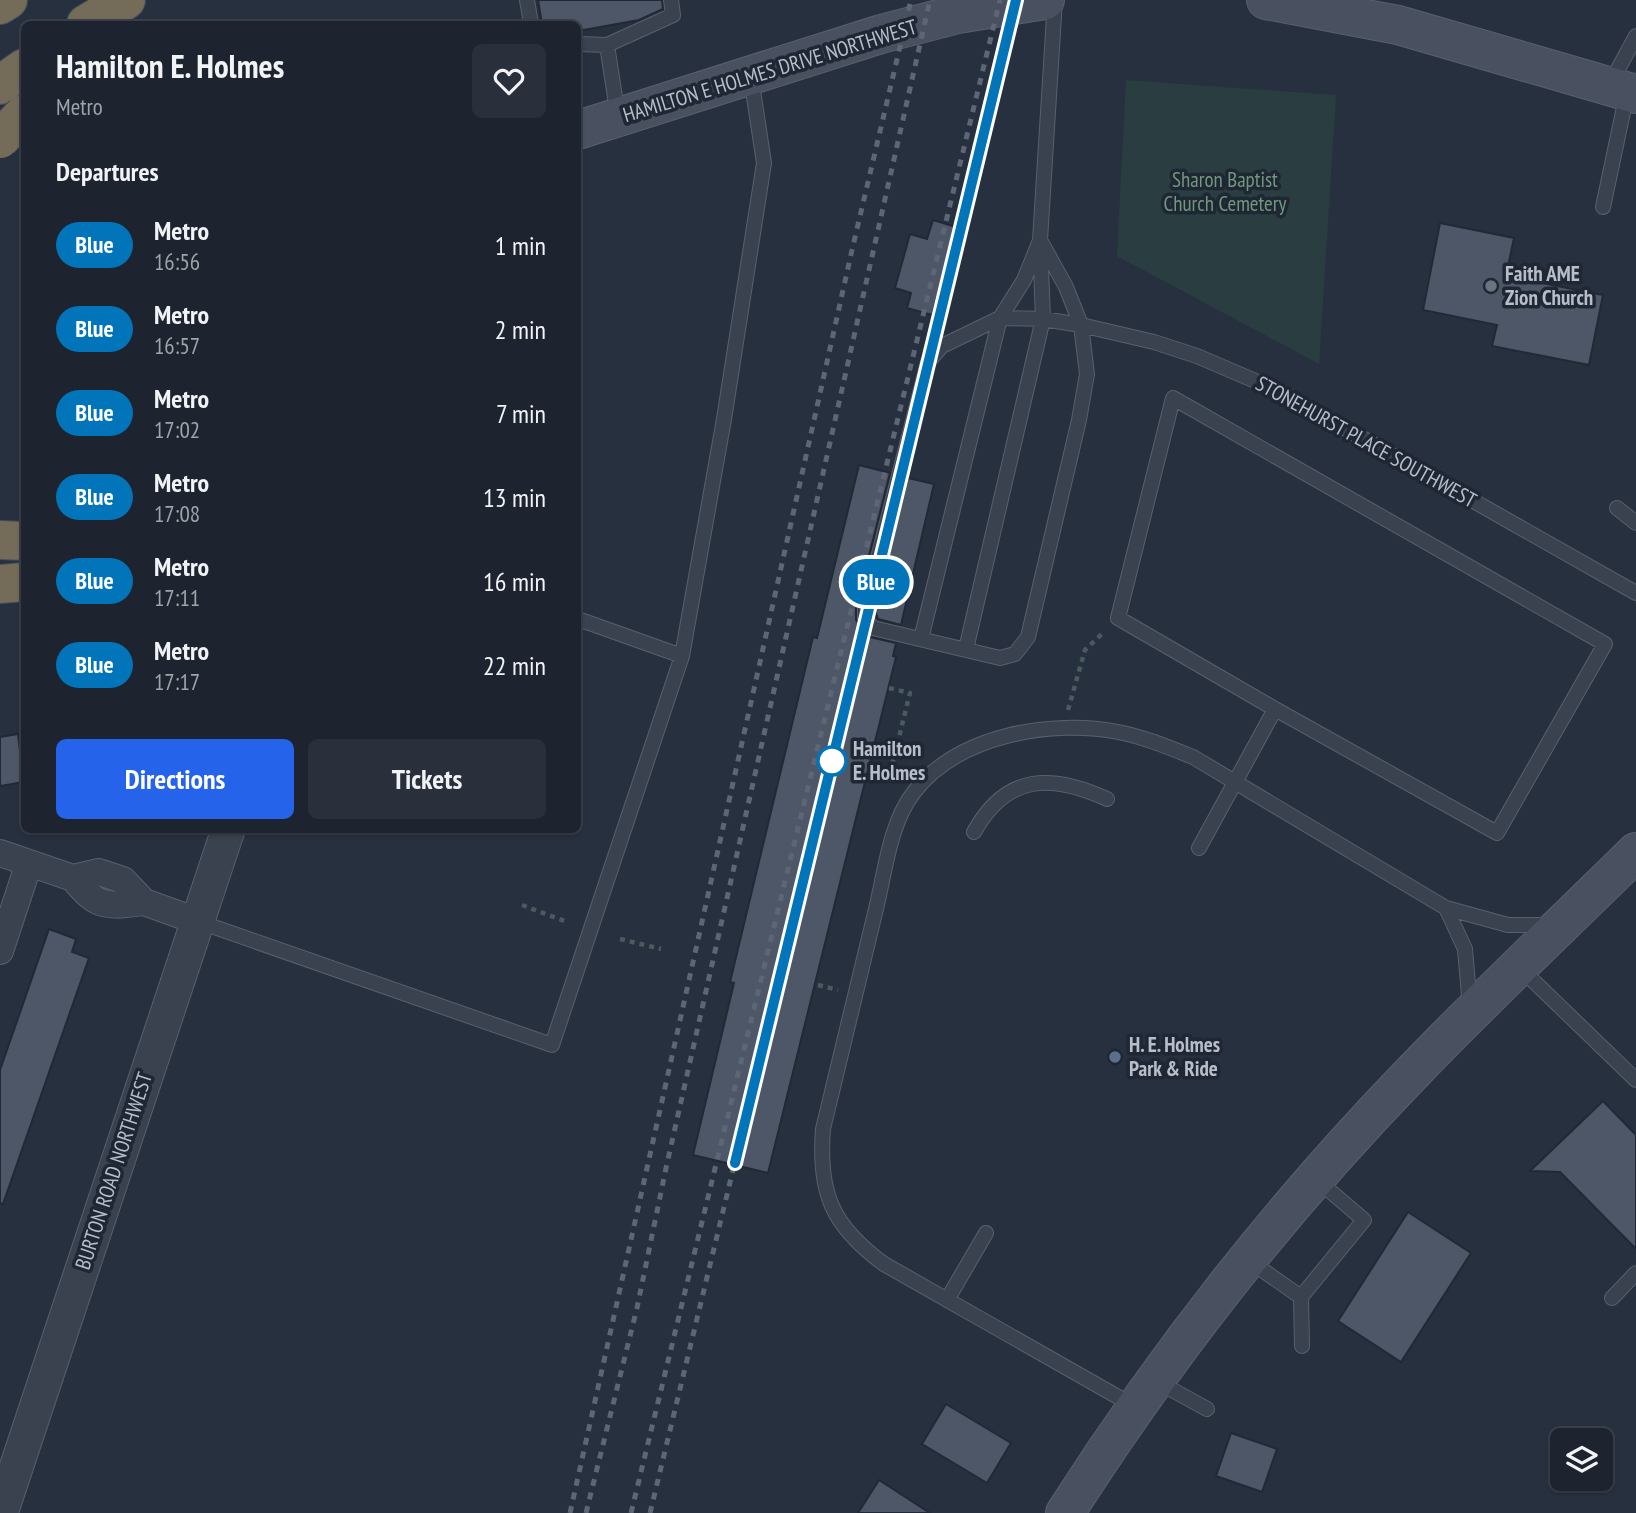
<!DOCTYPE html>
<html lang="en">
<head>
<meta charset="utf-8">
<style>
	:root { --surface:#1d242f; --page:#2a303b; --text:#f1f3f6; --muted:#a0a4aa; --line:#3b414b; --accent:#2563eb }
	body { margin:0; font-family:"PT Sans Narrow",sans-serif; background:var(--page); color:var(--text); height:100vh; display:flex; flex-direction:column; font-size:26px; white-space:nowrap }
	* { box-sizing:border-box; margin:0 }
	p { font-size:23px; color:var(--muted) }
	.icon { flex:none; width:38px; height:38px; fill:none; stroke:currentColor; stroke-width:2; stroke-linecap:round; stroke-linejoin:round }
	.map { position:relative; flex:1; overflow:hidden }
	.details { position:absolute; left:21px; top:21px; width:560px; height:812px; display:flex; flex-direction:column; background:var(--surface); border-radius:10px; box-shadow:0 2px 5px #0004,0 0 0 2px var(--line) }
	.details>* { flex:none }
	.badge { padding:0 14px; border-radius:23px; font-size:24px; line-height:46px }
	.tools { position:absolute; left:1550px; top:1428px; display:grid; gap:14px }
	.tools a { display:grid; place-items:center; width:63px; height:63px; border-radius:10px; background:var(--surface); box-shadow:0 2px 5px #0004,0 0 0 2px var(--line); font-size:35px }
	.map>.badge { position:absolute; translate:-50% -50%; box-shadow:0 0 0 4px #fff }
	h2 { padding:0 35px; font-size:26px; line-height:63px }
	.round { display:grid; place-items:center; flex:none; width:74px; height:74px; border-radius:10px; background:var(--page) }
	.summary { display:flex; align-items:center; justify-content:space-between; height:119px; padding:0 35px }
	h1 { font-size:33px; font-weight:600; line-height:52px }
	.cta { display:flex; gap:14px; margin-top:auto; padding:14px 35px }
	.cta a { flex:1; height:80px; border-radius:10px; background:var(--accent); color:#fff; font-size:28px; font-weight:600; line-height:80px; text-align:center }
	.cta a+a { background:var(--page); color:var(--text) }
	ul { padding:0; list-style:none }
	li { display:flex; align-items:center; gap:21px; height:84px; padding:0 35px }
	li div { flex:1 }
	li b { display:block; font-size:26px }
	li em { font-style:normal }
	li .badge { min-width:77px; font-weight:700; text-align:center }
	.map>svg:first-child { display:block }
	.green { fill:#2a3e41 }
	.building { fill:#4d5767; stroke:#222936; stroke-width:2 }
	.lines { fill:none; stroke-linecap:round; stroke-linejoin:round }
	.service-casing { stroke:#59606c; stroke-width:16 }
	.minor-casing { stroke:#59606c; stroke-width:28 }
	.tertiary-casing { stroke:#59606c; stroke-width:35 }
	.secondary-casing { stroke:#59606c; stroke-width:40 }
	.motorway-casing { stroke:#464d59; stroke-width:40 }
	.path { stroke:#495b5e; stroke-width:4.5; stroke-dasharray:5 5; stroke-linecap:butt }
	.service { stroke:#3b424f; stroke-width:14 }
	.minor { stroke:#3b424f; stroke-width:26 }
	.tertiary { stroke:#3b424f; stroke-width:33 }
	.secondary { stroke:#495161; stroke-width:38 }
	.motorway { stroke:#746b59; stroke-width:38 }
	.rail { stroke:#5d6675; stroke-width:5; stroke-dasharray:7 7; stroke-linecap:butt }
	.motorway-bridge-casing { stroke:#464d59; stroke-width:40; stroke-linecap:butt }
	.motorway-bridge { stroke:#746b59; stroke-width:38 }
	.line-casing { stroke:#fff; stroke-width:16 }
	.line { stroke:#0274ba; stroke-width:10 }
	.worship-dot { fill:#6b7280; stroke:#202734; stroke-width:2.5 }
	.stop-dot { fill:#fff; stroke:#0274ba; stroke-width:3.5 }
	.service-dot { fill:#5c6f8a; stroke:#202734; stroke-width:2.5 }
	.labels { text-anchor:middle; stroke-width:7; stroke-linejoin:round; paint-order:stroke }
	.street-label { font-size:21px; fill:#b7bdc9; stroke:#202734 }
	.park-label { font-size:21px; fill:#70987c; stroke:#202734 }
	.poi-label { font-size:21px; font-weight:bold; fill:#b7bdc9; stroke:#202734; text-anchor:start }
	.stop-label { font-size:21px; font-weight:bold; fill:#b7bdc9; stroke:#202734; text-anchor:start }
</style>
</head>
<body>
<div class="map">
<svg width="1636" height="1513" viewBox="0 0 1636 1513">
	<rect width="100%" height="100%" fill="#27303f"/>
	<path class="green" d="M1126,80L1336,95L1319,364L1117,256Z"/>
	<path class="building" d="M538,0H662L663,9L639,20L578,31V24H542Z
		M933,220L956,227L932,315L907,308L911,293L895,288L910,234L927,239Z
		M1440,223L1514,238L1506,276L1603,295L1589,365L1492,346L1497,325L1423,310Z
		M859,465L890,473L856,607V620L870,637L896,643L893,656L896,657L768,1173L693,1155L734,983L730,982L813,637L817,638Z
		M908,478L934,484L901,625L878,619L875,610Z
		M18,734L24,782L0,786V737Z
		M49,929L76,939L72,952L89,958L3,1204L0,1203V1070Z
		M1603,1101L1636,1135V1249L1560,1172L1530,1171Z
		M1408,1212L1471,1253L1401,1362L1338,1321Z
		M946,1404L1011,1443L987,1483L922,1444Z
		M1231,1433L1277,1449L1262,1492L1216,1476Z
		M879,1480L930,1513H858Z"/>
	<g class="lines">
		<defs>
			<path id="service" d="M527,0L531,24
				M578,44L607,45L673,15L671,0
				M607,45L618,117
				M1610,84L1636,36
				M1603,207L1627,93
				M1040,240L1066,287L1081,325L1087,374L1079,420L1028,637L1015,654L1000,658L873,628L865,619V609L928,362L942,346L1000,318L1043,319L1081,325L1154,342L1197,356L1281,392L1636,593
				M1617,508L1636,523
				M921,639L1000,318L1024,280L1039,243
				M966,649L1043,319L1040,240L1055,0
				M682,656L724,419L764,163L751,77
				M974,832C1007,773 1052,774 1107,799
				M1199,848L1275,709L1118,618L1173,398L1605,644L1497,833L1275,709
				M1446,908L1465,949L1470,1007
				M197,921L552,1045L682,656L578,619
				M1520,968L1636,1080
				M1248,1260L1301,1297
				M1612,1298L1636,1273
				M947,1300L986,1233
				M1302,1346L1301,1297L1364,1220L1316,1179
				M1156,1381L1207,1409
				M1134,1406L884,1264C832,1226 818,1193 823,1129C841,1057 858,985 875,913C885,874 889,824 914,792C958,735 1051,719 1118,732C1144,737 1168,747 1193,757L1446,908L1508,925H1550"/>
			<path id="minor" d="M0,853L73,878L99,872L123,880L144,902L197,921
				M73,878C97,908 107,907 144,902
				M0,951L29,863"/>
			<path id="tertiary" d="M1,1513L228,830"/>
			<path id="secondary" d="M1266,0L1398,25L1636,94
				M578,130L881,34L958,14L1045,0
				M1065,1513C1166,1355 1282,1207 1413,1072C1485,997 1562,925 1636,852"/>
			<path id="motorway" d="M0,5L8,0
				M86,24L126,0
				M0,85L24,68
				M0,540L24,541
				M0,584L24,582"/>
		</defs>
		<use href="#service" class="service-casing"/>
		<use href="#minor" class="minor-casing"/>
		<use href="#tertiary" class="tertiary-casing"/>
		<use href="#secondary" class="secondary-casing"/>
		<use href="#motorway" class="motorway-casing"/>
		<path class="path" d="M889,688L910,693L892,765L902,778
			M1068,710L1085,650L1105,631
			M783,865L815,872
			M522,905L567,922
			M620,939L661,949
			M818,985L838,990"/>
		<use href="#service" class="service"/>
		<use href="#minor" class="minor"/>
		<use href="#tertiary" class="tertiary"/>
		<use href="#secondary" class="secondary"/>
		<use href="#motorway" class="motorway"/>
		<path class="rail" d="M570,1513L852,250L911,0
			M586,1513L637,1308L666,1168L930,0
			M631,1513L1000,0
			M650,1513L1016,0"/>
		<defs>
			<path id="motorway-bridge" d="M0,139L24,114"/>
		</defs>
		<use href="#motorway-bridge" class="motorway-bridge-casing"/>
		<use href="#motorway-bridge" class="motorway-bridge"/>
	</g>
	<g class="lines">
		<defs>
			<path id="line" d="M735,1163L1016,0"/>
		</defs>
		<use href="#line" class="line-casing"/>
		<use href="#line" class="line"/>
	</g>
	<circle class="worship-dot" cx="1491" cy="286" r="7"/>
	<circle class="stop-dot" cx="832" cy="761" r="14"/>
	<circle class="service-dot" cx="1115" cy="1057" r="7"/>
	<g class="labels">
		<g class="street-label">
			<text transform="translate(770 71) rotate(-17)" y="7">HAMILTON E HOLMES DRIVE NORTHWEST</text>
			<text transform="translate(1366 442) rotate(29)" y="7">STONEHURST PLACE SOUTHWEST</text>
			<text transform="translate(114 1171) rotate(-72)" y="7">BURTON ROAD NORTHWEST</text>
		</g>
		<g class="park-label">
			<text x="1225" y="187">Sharon Baptist<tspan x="1225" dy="24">Church Cemetery</tspan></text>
		</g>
		<g class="poi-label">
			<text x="1505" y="281">Faith AME<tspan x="1505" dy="24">Zion Church</tspan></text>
			<text x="1129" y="1052">H. E. Holmes<tspan x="1129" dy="24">Park &amp; Ride</tspan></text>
		</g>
		<g class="stop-label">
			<text x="853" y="756">Hamilton<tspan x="853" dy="24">E. Holmes</tspan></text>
		</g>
	</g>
</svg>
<div class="tools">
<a><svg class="icon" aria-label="layers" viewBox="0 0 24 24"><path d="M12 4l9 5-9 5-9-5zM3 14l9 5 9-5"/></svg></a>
</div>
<b class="badge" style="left:876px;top:582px;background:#0274ba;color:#fff">Blue</b>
<section class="details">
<div class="summary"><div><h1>Hamilton E. Holmes</h1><p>Metro</p></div><a class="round"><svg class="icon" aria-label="heart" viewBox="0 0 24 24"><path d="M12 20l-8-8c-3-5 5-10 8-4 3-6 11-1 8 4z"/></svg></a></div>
<h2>Departures</h2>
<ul>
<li><span class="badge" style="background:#0274ba;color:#fff">Blue</span><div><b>Metro</b><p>16:56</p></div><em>1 min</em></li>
<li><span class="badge" style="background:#0274ba;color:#fff">Blue</span><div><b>Metro</b><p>16:57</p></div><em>2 min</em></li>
<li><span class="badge" style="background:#0274ba;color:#fff">Blue</span><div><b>Metro</b><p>17:02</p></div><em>7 min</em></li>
<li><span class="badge" style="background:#0274ba;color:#fff">Blue</span><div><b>Metro</b><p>17:08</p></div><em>13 min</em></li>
<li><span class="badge" style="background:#0274ba;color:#fff">Blue</span><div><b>Metro</b><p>17:11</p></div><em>16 min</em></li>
<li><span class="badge" style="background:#0274ba;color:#fff">Blue</span><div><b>Metro</b><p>17:17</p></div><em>22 min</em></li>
</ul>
<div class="cta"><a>Directions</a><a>Tickets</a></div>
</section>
</div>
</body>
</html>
